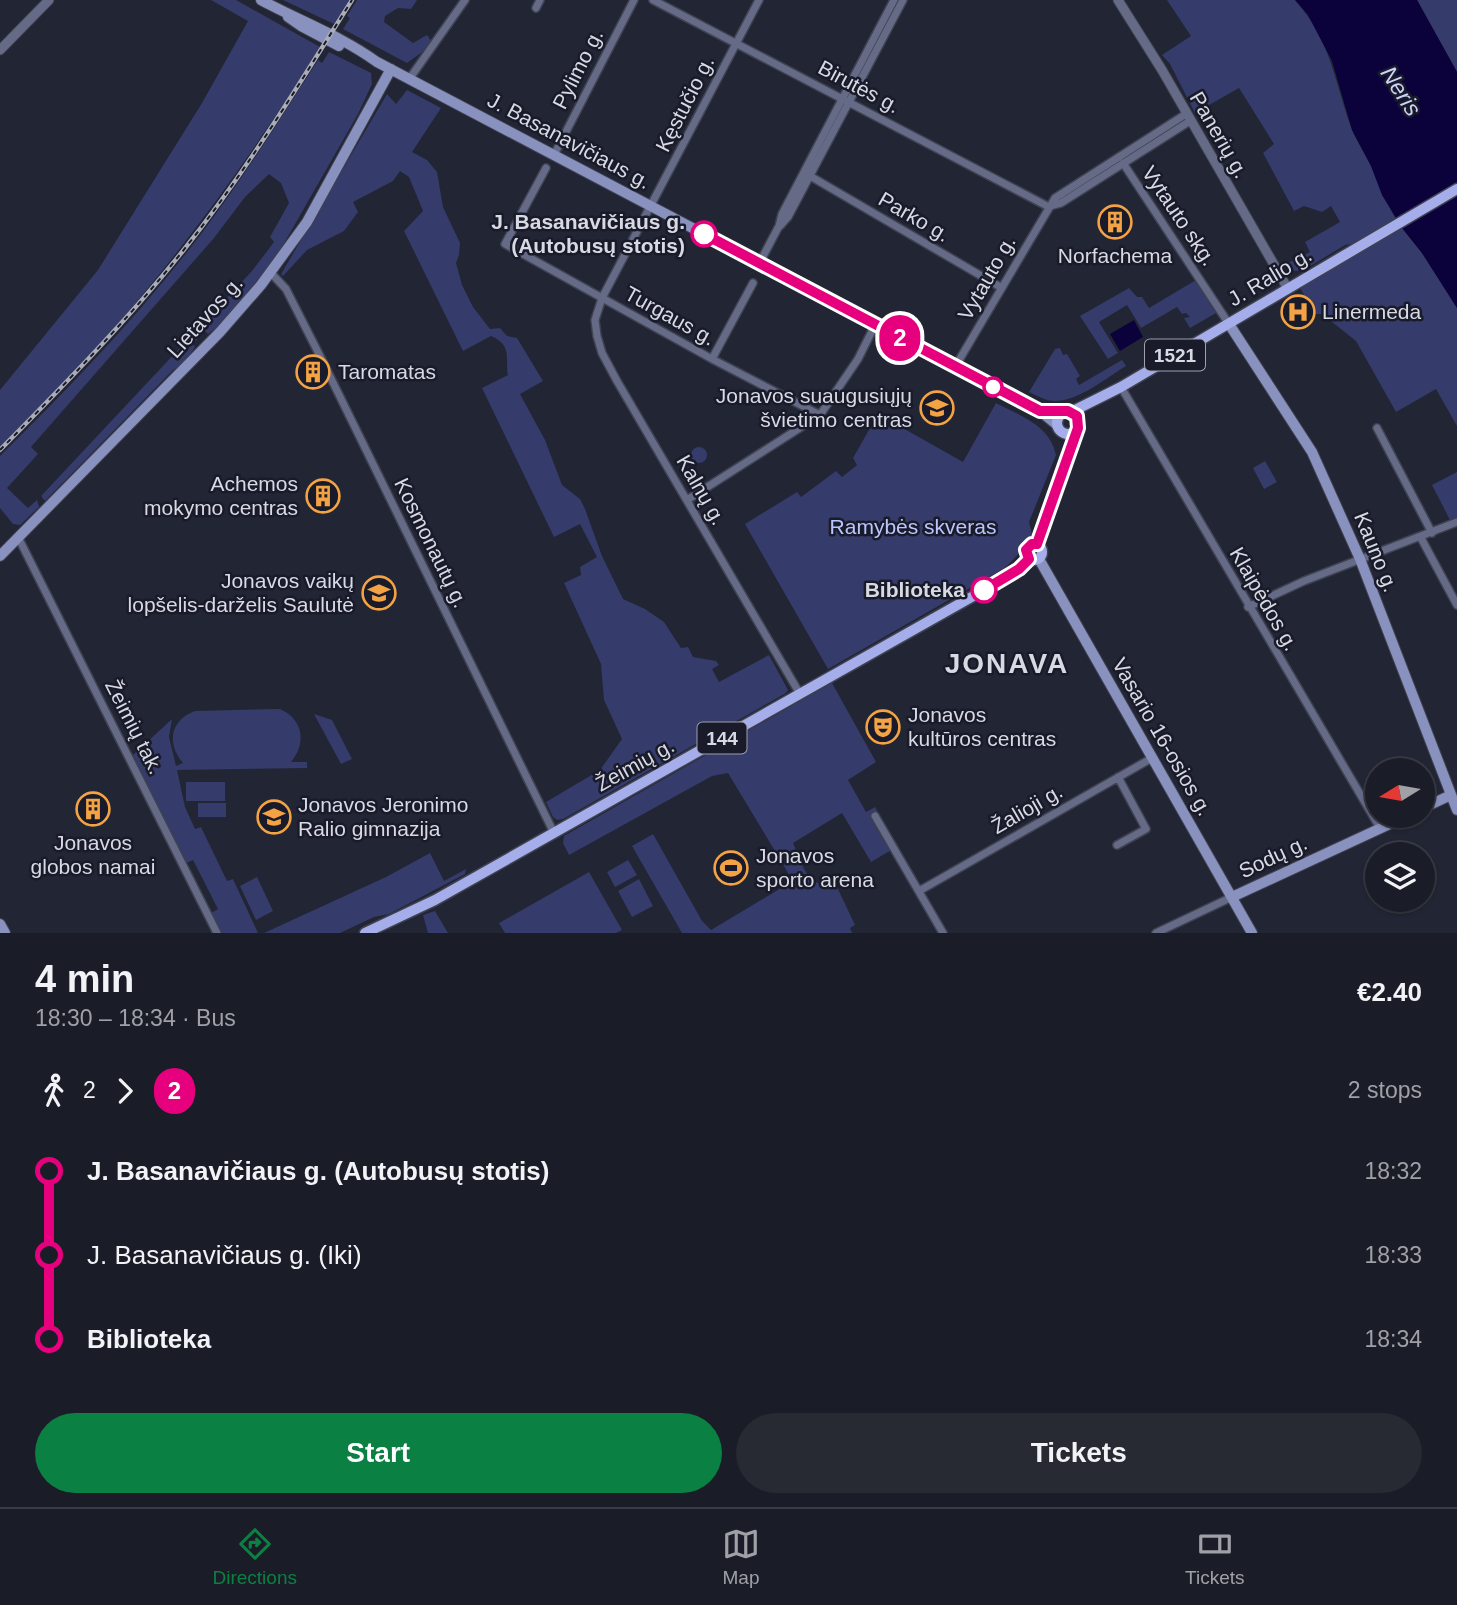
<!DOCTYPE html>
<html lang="en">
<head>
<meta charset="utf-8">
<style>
	:root { --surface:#1a1c27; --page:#272933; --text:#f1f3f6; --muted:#9fa1a7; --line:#383a44; --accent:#0b8043 }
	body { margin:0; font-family:Arial,sans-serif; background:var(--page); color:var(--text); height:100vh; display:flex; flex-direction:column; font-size:26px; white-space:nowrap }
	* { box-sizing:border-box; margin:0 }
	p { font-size:23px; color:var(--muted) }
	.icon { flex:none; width:38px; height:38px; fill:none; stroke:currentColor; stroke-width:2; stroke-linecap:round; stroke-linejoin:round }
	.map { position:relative; height:933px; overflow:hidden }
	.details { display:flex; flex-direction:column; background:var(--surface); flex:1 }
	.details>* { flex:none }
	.badge { padding:0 14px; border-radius:23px; font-size:24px; line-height:46px }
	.needle { width:46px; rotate:259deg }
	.controls { position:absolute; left:1365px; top:758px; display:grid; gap:14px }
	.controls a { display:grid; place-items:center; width:70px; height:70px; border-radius:50%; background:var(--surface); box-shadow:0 2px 5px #0004,0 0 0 2px var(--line); font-size:35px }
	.map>.badge { position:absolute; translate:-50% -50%; box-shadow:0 0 0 4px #fff }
	.legs { display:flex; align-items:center; gap:10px; height:77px; padding:0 35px; font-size:23px }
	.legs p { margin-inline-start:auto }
	.headline { display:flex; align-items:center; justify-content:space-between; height:119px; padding:0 35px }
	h1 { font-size:38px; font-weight:700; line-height:52px }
	.action { display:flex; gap:14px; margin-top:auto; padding:14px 35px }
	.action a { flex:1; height:80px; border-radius:42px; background:var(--accent); color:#fff; font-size:28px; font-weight:700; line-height:80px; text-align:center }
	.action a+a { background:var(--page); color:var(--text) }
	ul { padding:0 35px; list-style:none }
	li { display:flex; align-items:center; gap:24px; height:84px; font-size:26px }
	li i { display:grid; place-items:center; width:10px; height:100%; margin:0 9px; background:currentColor }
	li i::after { content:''; width:18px; height:18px; margin:-9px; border:5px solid; border-radius:50%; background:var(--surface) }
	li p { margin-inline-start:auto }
	li:first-child i { background:linear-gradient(#0000 50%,currentColor 0) }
	li:last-child i { background:linear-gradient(currentColor 50%,#0000 0) }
	.tab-bar { display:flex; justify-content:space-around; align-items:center; height:98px; border-top:2px solid var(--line); background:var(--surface); font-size:19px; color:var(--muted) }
	.tab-bar a { display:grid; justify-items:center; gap:4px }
	.tab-bar .current { color:var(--accent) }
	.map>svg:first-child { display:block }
	.green { fill:#353b6a }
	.water { fill:#0b023b }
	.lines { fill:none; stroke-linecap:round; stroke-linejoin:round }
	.minor-casing { stroke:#3f4250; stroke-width:10 }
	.tertiary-casing { stroke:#3f4250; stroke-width:11 }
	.secondary-casing { stroke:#3f4250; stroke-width:12 }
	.primary-casing { stroke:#3f4250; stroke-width:13 }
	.minor { stroke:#656a87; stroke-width:7 }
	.tertiary { stroke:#656a87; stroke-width:9 }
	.secondary { stroke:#8991bf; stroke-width:10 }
	.primary { stroke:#a5aeea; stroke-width:10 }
	.rail-casing { stroke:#aaacb7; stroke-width:4.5 }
	.rail { stroke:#191b2a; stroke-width:2; stroke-dasharray:5; stroke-linecap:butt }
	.line-1-casing { stroke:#fff; stroke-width:16 }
	.line-1 { stroke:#e6007e; stroke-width:10 }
	.stop-1-dot { fill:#fff; stroke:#e6007e; stroke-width:3.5 }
	.labels { text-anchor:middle; stroke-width:5; stroke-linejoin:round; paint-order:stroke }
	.shield { fill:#191b2a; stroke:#9ea0ac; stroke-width:2 }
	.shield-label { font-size:19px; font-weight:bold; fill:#d7d9e3 }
	.street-label { font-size:21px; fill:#d7d9e3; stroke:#191b2a }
	.stop-label { font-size:21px; font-weight:bold; fill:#d7d9e3; stroke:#191b2a; text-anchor:end }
	.poi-label { font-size:21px; fill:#d7d9e3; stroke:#191b2a; text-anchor:start }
	.park-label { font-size:21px; fill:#bbc5fd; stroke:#191b2a }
	.water-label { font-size:23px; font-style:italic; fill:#ccd3f9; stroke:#191b2a }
	.district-label { font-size:28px; font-weight:bold; letter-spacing:2px; fill:#d7d9e3; stroke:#191b2a }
</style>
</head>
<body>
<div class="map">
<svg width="1457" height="933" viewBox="0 0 1457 933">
	<rect width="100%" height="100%" fill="#222534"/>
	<path class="green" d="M211,0H236L320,47C227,196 127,326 0,448V390L98,270L202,103L248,21Z
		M283,0H349L334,24Z
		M357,0H417L411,9L398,8L385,16L384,22L413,43L427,35L432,42L421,53L407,63L343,29L350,18L347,16Z
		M1167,0H1295C1331,41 1334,79 1351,127C1356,141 1365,153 1371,166C1380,184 1386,202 1396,219L1357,243L1345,245L1307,268L1297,271L1289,270L1282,266L1310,252L1305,242L1340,222L1331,206L1322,212L1304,206L1294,211L1263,153L1274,144L1239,88L1195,113L1170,64L1162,55L1191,36Z
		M1417,0H1457V72Z
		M329,52L371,73L372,84L358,114L278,254L226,320L208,334L205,331L193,344L195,347L185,362L172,371L45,501L41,496L252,271L274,242L270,237L289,203L281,183L269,174L245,197L214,238L31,447L38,454L7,488L28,508L37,500L39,507L20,525L13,524L0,508V456C71,386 141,313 201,234C243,178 280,119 318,60L322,63Z
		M407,90L441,108L412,152L427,160L437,172L443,207L460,243L459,255L456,263L462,285L473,307L490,329L500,328L507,336L517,338L543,381L520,394L545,440L562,485L580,499L585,509L602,556L623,599L645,609L664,622L681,648L688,647L693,657L716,661L719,665L712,669L719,682L769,655L788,690L786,693L563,819L557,820L553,817L546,802L600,770L622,739L604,700L601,664L564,583L581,575L580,567L597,557L580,524L554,537L482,388L508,375C505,360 513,345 491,336L463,351L404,231L423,211L409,177L400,171L393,181L353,202L358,212L344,231L307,250L283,276L281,274L387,94L396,104Z
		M1402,228L1422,253L1457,308V426L1436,389L1396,412L1356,341L1322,314H1315L1300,288Z
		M1196,280L1216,313L1190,328L1184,318L1190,317L1186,313L1182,314L1177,307L1141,328L1127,305L1099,322L1118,353L1108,359L1080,316L1129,288L1137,297H1142L1149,308Z
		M1060,348L1063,355L1067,354L1080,376L1076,379L1079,385L1122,360L1126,366C1106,378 1079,401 1055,401C1046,401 1037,396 1029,392L1055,349Z
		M996,403C1020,416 1050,425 1056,455L1029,522L1032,534C1023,548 1016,559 1003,569L828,669L745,524L797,492L801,497L836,471L842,477L857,465L853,458L878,414L963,462Z
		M691 455a8 8 0 1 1 16 0a8 8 0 1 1-16 0Z
		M1265,461L1277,482L1264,489L1253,468Z
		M1457,472V517L1450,520L1432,485Z
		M832,683L876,762L848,780L866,812L875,807L898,846L871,862L842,813L793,843L804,869L812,881L822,884L829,880L834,888L837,887L855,925L850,928L852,933H682L632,846L653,834L702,921L711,930L793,881L728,773L712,776L569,855L563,843L564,836Z
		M280,709C303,719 307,743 291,762H307V768L177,770L185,807L195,829L201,827L227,881L233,879L258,933H221L211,913L218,909L193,860L186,863L133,755L172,719L169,737L176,766L183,763C167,745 169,720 195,711Z
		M314,714L332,720L352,759L341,764Z
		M186,782H225V801H186Z
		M198,803H226V817H198Z
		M430,853L444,881L466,869L465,874L389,914L374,917L340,933H264L386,877Z
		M628,860L637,875L615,887L607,872Z
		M589,872L622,930L616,933H505L499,923Z
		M257,877L273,911L256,920L240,886Z
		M639,879L653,906L632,917L618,891Z
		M435,911L448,933H428L423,915Z"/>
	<path class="water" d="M1295,0H1417L1457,72V308L1422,253L1402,228L1382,195L1371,166L1352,130L1332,61L1308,15Z
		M1134,320L1143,337L1120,351L1110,334Z"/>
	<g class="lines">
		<defs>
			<path id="minor" d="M653,0L1049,207
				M759,0L602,298L595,320L597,336L602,353L617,381L800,694
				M536,8L540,0
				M410,78L465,0
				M554,155L634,0
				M1123,163L1229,324
				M546,168L505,244L712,359L820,415
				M810,176L1002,288
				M1050,206L1061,203L1190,121
				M780,226L788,217L903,0
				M759,264L779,226L782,214L894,0
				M270,272L286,289L320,356L554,833
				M712,359L753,283
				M955,367L1055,198L1186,114
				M1121,387L1380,828
				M1377,428L1432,533
				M687,500L820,415L858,359L875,325
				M18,537L217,933
				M1421,538L1457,605
				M1248,607L1304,581L1457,522
				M875,816L943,933
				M1117,845L1146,829L1118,777
				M919,891L1152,758
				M1156,933L1232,897"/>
			<path id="tertiary" d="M1118,0L1162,70L1288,289
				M0,50L49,0"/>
			<path id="secondary" d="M261,0C300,21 341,36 377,62L1040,411L1057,425
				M288,17L301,26L339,46
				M1229,324L1312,452L1360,559L1457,810
				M1040,411L1063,412
				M0,556L220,332L261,285L307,222L391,69
				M1039,559L1252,933
				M1423,808L1451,795
				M1232,897L1407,816
				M0,924L5,933"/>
			<path id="primary" d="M1057 423a11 11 0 1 1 22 0a11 11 0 1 1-22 0Z
				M1071,412L1121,387L1457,189
				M1026 552a8 8 0 1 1 16 0a8 8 0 1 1-16 0Z
				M1037,544L1077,430
				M365,933L435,900L984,590L1019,569L1029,559"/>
		</defs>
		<use href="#minor" class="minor-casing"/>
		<use href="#tertiary" class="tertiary-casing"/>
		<use href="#secondary" class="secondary-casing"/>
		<use href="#primary" class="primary-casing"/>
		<use href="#minor" class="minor"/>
		<use href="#tertiary" class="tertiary"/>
		<use href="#secondary" class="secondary"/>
		<use href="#primary" class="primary"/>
		<defs>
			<path id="rail" d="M0,450C64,385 129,319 186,247C248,169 299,84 352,0"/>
		</defs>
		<use href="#rail" class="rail-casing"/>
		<use href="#rail" class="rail"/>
	</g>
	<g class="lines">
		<defs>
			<path id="line-1" d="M704,234L1040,411H1068L1077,416L1078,428L1037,544H1032L1026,550L1029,559L1019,569L984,590"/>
		</defs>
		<use href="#line-1" class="line-1-casing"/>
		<use href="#line-1" class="line-1"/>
	</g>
	<defs>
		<symbol id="building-ring" viewBox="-11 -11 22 22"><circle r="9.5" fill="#191b2a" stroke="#f4a344" stroke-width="1.5"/><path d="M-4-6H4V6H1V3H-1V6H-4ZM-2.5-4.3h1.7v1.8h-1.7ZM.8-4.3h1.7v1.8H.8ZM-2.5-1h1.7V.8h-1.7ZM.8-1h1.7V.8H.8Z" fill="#f4a344"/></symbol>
		<symbol id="hospital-ring" viewBox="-11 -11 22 22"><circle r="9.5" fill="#191b2a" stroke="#f4a344" stroke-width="1.5"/><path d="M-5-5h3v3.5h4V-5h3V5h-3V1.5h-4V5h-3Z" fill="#f4a344"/></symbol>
		<symbol id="school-ring" viewBox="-11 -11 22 22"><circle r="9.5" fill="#191b2a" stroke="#f4a344" stroke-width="1.5"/><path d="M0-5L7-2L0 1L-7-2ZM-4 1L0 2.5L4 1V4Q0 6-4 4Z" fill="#f4a344"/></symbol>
		<symbol id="theatre-ring" viewBox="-11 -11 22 22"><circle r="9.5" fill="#191b2a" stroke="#f4a344" stroke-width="1.5"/><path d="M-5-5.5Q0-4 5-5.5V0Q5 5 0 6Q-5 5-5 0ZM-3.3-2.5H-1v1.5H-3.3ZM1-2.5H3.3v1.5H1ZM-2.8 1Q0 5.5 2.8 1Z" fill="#f4a344"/></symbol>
		<symbol id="stadium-ring" viewBox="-11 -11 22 22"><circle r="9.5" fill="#191b2a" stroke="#f4a344" stroke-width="1.5"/><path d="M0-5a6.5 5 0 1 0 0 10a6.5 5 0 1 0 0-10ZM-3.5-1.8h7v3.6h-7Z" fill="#f4a344"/></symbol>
	</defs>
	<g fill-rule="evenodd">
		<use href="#building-ring" x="1096" y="203" width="38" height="38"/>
		<use href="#hospital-ring" x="1279" y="293" width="38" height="38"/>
		<use href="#building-ring" x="294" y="353" width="38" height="38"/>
		<use href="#school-ring" x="918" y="389" width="38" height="38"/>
		<use href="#building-ring" x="304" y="477" width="38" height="38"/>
		<use href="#school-ring" x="360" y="574" width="38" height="38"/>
		<use href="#theatre-ring" x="864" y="708" width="38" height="38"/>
		<use href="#building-ring" x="74" y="790" width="38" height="38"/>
		<use href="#school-ring" x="255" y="798" width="38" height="38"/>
		<use href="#stadium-ring" x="712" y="849" width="38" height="38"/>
	</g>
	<g class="stop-1-dot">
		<circle cx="704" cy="234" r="12"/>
		<circle cx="993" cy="387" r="9"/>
		<circle cx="984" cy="590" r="12"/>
	</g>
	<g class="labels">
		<g class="shield">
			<rect x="1145" y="339.5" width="60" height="31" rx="5"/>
			<rect x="697.5" y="722.5" width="49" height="31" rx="5"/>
		</g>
		<g class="shield-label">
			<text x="1175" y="362">1521</text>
			<text x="722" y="745">144</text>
		</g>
		<g class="street-label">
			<text transform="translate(578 69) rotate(-63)" y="7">Pylimo g.</text>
			<text transform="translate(859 87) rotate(28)" y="7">Birutės g.</text>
			<text transform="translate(685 104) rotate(-63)" y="7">Kęstučio g.</text>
			<text transform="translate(1219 135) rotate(60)" y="7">Panerių g.</text>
			<text transform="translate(569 141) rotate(28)" y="7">J. Basanavičiaus g.</text>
			<text transform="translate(1179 216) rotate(56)" y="7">Vytauto skg.</text>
			<text transform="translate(914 217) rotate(30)" y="7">Parko g.</text>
			<text transform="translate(1270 277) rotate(-31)" y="7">J. Ralio g.</text>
			<text transform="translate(987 278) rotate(-60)" y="7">Vytauto g.</text>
			<text transform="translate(670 316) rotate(29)" y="7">Turgaus g.</text>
			<text transform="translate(205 317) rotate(-48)" y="7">Lietavos g.</text>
			<text transform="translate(701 490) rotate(60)" y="7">Kalnų g.</text>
			<text transform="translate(431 543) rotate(64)" y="7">Kosmonautų g.</text>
			<text transform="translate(1376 552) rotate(68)" y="7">Kauno g.</text>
			<text transform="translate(1264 599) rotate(60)" y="7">Klaipėdos g.</text>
			<text transform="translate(134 727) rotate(63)" y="7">Žeimių tak.</text>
			<text transform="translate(1162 737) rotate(60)" y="7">Vasario 16-osios g.</text>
			<text transform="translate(635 765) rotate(-29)" y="7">Žeimių g.</text>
			<text transform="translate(1027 809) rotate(-30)" y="7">Žalioji g.</text>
			<text transform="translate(1273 857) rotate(-25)" y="7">Sodų g.</text>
		</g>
		<g class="stop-label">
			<text x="685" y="229">J. Basanavičiaus g.<tspan x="685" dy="24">(Autobusų stotis)</tspan></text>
			<text x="965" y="597">Biblioteka</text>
		</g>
		<g class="poi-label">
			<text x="1115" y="263" text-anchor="middle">Norfachema</text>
			<text x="1322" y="319">Linermeda</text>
			<text x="338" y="379">Taromatas</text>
			<text x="912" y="403" text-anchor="end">Jonavos suaugusiųjų<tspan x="912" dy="24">švietimo centras</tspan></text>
			<text x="298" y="491" text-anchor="end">Achemos<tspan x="298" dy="24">mokymo centras</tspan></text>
			<text x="354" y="588" text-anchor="end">Jonavos vaikų<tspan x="354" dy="24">lopšelis-darželis Saulutė</tspan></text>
			<text x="908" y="722">Jonavos<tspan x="908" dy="24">kultūros centras</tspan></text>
			<text x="298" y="812">Jonavos Jeronimo<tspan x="298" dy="24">Ralio gimnazija</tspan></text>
			<text x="93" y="850" text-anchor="middle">Jonavos<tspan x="93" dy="24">globos namai</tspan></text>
			<text x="756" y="863">Jonavos<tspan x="756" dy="24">sporto arena</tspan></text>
		</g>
		<g class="park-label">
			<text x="913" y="534">Ramybės skveras</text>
		</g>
		<g class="water-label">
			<text transform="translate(1401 91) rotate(57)" y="8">Neris</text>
		</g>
		<g class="district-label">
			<text x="1007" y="673">JONAVA</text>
		</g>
	</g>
</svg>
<div class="controls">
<a><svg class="needle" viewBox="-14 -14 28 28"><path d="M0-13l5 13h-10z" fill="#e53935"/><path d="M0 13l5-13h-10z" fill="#9fa1a7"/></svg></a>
<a><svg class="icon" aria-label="layers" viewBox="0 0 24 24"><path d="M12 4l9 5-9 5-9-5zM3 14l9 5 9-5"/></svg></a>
</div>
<b class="badge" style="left:900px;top:338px;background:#e6007e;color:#fff">2</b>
</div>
<section class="details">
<div class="headline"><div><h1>4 min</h1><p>18:30 – 18:34 · Bus</p></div><b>€2.40</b></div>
<div class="legs"><svg class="icon" aria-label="walk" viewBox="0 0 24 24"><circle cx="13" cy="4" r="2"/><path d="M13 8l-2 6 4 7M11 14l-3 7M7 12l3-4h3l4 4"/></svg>2<svg class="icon" aria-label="forward" viewBox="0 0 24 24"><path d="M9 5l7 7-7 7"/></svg><b class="badge" style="background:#e6007e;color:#fff">2</b><p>2 stops</p></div>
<ul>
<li><i style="color:#e6007e"></i><b>J. Basanavičiaus g. (Autobusų stotis)</b><p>18:32</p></li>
<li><i style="color:#e6007e"></i><span>J. Basanavičiaus g. (Iki)</span><p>18:33</p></li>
<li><i style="color:#e6007e"></i><b>Biblioteka</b><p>18:34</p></li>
</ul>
<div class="action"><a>Start</a><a>Tickets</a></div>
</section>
<nav class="tab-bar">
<a class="current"><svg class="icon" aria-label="directions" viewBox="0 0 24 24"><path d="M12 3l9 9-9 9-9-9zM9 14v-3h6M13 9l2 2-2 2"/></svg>Directions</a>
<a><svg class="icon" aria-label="map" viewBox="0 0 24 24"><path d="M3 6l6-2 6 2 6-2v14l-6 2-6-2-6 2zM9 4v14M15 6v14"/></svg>Map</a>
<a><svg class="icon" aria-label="tickets" viewBox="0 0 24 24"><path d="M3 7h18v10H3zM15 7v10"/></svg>Tickets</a>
</nav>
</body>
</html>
